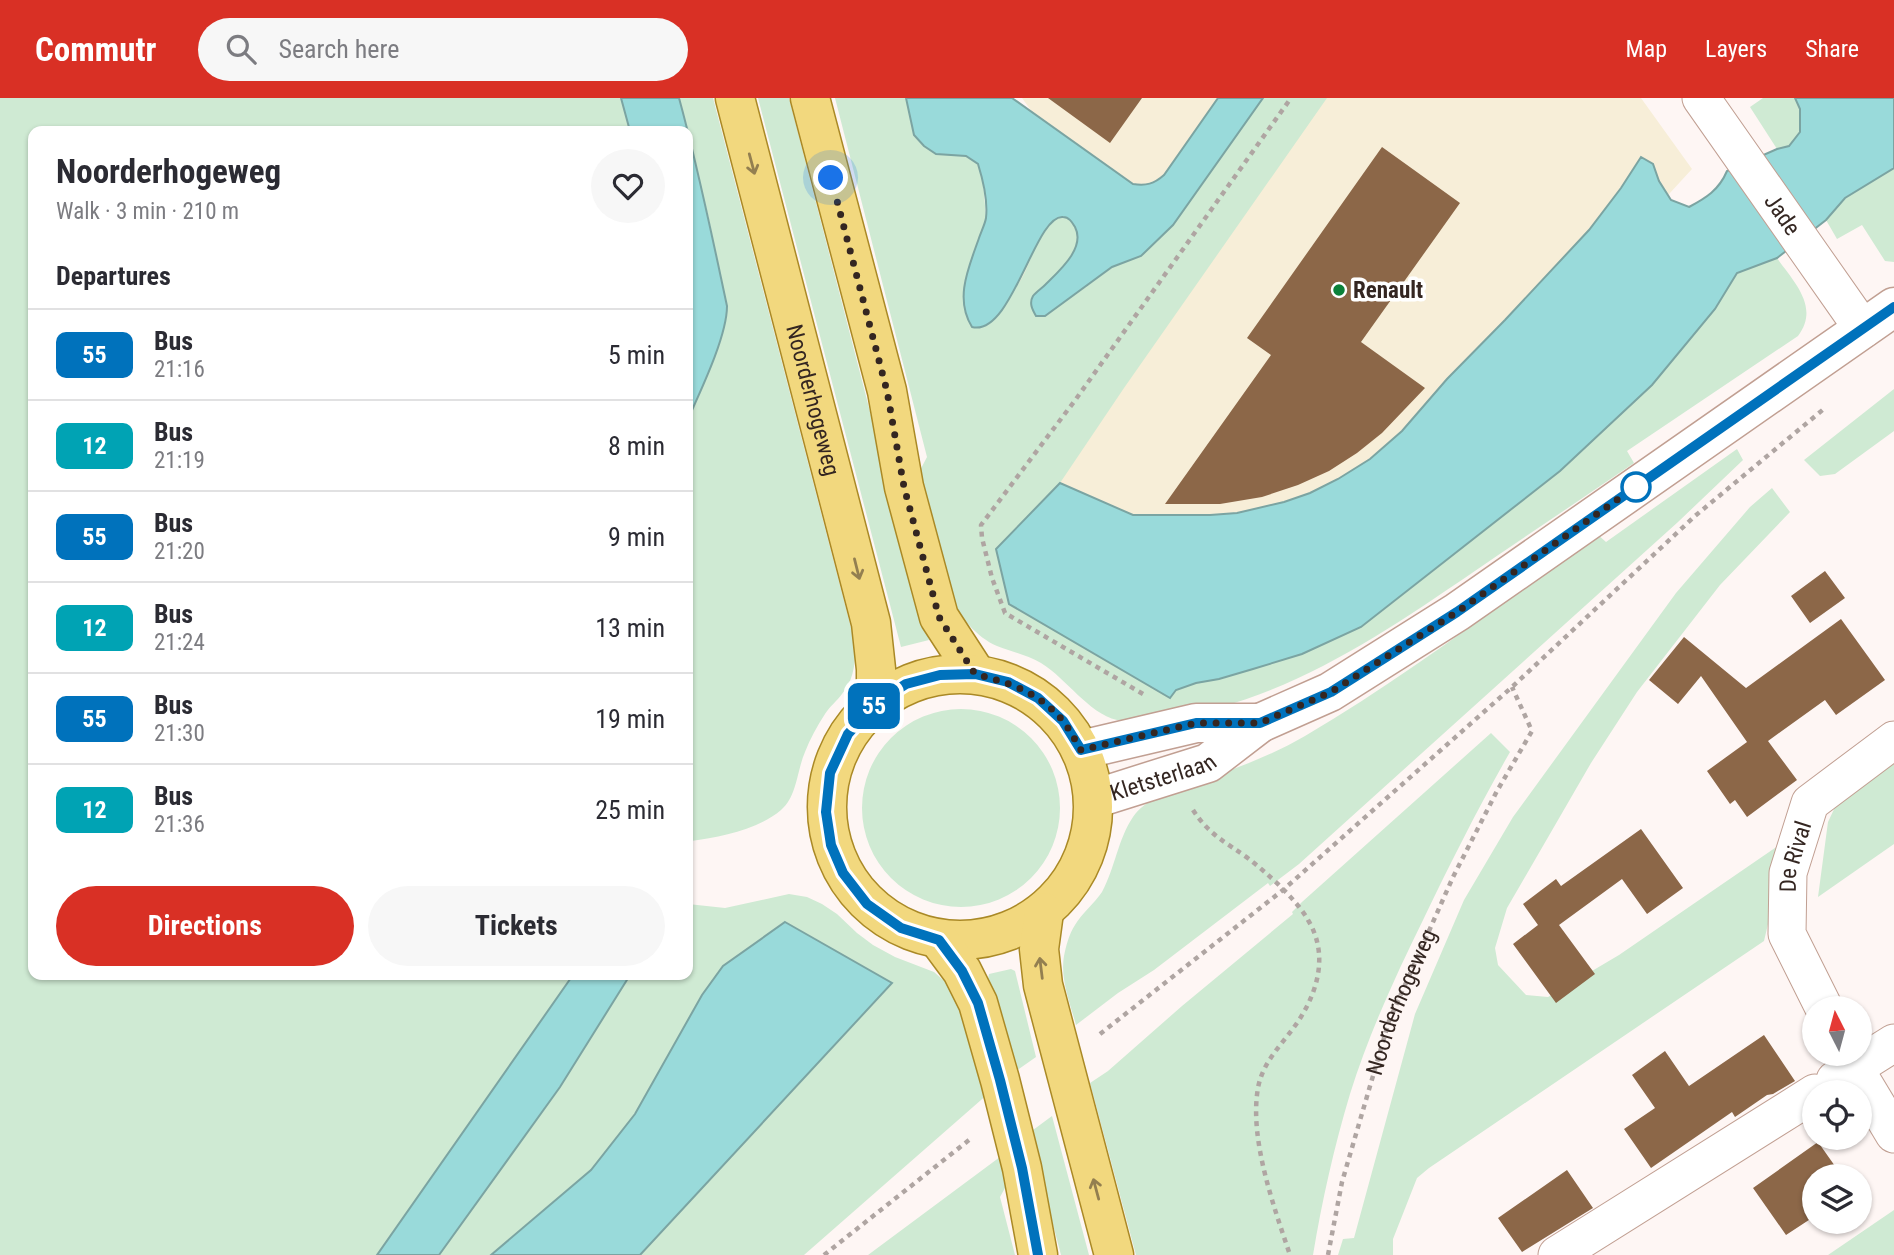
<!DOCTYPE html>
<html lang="en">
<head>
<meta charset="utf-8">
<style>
	:root { --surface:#fff; --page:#f7f7f7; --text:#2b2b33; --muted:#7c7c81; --line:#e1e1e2; --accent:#d93025 }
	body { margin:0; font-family:"Roboto Condensed",sans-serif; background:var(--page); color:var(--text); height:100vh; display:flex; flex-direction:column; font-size:26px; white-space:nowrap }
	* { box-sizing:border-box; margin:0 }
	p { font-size:23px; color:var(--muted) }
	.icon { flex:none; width:38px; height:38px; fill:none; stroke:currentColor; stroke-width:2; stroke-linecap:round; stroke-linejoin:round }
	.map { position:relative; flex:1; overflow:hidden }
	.sheet { position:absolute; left:28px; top:28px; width:665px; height:854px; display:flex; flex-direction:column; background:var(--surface); border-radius:14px; box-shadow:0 2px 5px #0004 }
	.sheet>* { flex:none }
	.badge { padding:0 14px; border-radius:10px; font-size:24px; line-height:46px }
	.needle { width:46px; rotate:354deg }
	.controls { position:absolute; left:1802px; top:898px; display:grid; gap:14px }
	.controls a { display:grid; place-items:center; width:70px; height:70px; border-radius:50%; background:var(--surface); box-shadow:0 2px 5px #0004; font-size:35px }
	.you { position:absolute; width:35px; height:35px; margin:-18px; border:5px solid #fff; border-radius:50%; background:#1a73e8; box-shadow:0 0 0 10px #1a73e833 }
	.map>.badge { position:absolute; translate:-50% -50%; box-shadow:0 0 0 4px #fff }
	h2 { padding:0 28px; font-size:26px; line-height:63px }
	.round { display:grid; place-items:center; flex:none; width:74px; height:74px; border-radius:37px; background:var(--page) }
	.overview { display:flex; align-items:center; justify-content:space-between; height:119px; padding:0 28px }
	h1 { font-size:33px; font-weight:700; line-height:52px }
	.action { display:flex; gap:14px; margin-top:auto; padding:14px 28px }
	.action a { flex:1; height:80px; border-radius:42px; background:var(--accent); color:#fff; font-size:28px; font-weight:700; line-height:80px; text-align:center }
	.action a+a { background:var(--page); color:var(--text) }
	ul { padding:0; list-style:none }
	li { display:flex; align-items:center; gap:21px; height:91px; padding:0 28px; border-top:2px solid var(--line) }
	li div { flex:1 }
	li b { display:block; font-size:26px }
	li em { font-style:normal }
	li .badge { min-width:77px; font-weight:700; text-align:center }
	header { display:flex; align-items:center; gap:42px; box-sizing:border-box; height:98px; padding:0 35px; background:var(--accent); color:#fff }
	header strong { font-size:33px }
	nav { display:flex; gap:38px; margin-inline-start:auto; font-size:24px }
	.search { width:490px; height:63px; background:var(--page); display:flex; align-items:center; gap:18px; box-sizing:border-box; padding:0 24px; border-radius:38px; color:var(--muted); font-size:26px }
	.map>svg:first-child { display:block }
	.industrial { fill:#f7eed8 }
	.green { fill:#cfead3 }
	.water { fill:#99dada; stroke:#7ba4a2; stroke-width:2 }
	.building { fill:#8c6748 }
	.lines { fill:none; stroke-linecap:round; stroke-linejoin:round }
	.street-casing { stroke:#c19f92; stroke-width:39 }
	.secondary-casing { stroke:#c19f92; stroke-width:41 }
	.primary-casing { stroke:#aa8926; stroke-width:41 }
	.path { stroke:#afa5a2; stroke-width:4.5; stroke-dasharray:5 5; stroke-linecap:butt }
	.street { stroke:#fff; stroke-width:37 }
	.secondary { stroke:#fff; stroke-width:38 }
	.primary { stroke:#f2d87e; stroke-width:38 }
	.oneway { stroke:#937f50 }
	.line-casing { stroke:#fff; stroke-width:16 }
	.line { stroke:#0072bc; stroke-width:10 }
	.walk { stroke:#342621; stroke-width:7; stroke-dasharray:0 12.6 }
	.poi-dot { fill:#0a8139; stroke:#fff; stroke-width:2.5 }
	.stop-dot { fill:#fff; stroke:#0072bc; stroke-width:3.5 }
	.labels { text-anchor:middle; stroke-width:7; stroke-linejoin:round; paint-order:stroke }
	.street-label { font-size:23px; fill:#342621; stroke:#fff }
	.poi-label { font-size:23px; font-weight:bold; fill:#342621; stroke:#fff; text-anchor:start }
</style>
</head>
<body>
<header>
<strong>Commutr</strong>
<div class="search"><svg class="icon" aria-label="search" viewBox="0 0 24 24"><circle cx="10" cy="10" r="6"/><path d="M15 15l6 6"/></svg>Search here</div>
<nav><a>Map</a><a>Layers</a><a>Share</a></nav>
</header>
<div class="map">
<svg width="1894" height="1157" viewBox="0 0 1894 1157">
	<rect width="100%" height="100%" fill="#fef6f4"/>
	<path class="industrial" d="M1022,0H1641L1692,71L1525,253L1340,408L1088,464L961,221L1098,105Z"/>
	<path class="green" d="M0,0H621L630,33H33V877H573L377,1157H0Z
		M679,0H713L855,545C856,563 854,582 842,596C837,603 830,608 825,616C817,628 810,641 805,654C797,672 797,699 781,712C759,731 720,739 691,743H688V321C701,292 727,238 727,208L708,117Z
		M758,0H789L929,542L901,549Z
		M835,0H906L914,37L952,56L966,58L978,65L983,83L986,120L964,185L965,212C976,207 1012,193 1018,186C1030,172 1042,114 1065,119C1071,121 1073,125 1075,130C1087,152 1047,185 1032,199L1075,197L1113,169L1141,158L1173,127L1263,0H1327L1124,290L1060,385L996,451L1170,600L1176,592L1196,585L1219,581L1253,571L1361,529L1442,466L1715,211L1737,175L1777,160C1794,184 1820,209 1798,238L1627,353L1634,365C1580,402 1526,438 1472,475C1378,539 1280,606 1164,620C1149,621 1132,626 1117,622C1088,615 1067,581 1041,565C1027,557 1012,554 997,548C976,539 961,519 949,500L916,380L927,359Z
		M1763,0H1795L1800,11V34L1789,48L1777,51L1750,9Z
		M1894,70V164L1885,163L1862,127L1837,141L1826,122L1845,100Z
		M1894,291V333L1835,376L1820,378L1804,362Z
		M1737,351L1743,362L1678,424L1299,766L1270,788L1268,785L1154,872L1118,895L1076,927C1070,905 1060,880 1064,858C1066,848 1069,836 1075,827C1082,815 1094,806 1102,794C1115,770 1118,741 1133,719C1139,710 1148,704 1158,698C1207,680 1259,665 1305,638C1407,578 1502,505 1597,436L1606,444Z
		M1772,390L1790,414L1720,487L1637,594L1591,665L1507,810L1495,850L1498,867L1526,897L1548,899L1619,857L1788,741L1764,843L1429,1070L1417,1080L1393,1141V1157H1338L1343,1141L1354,1140L1415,916L1464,802L1513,719L1676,495L1750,409Z
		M862 710a99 99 0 1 1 198 0a99 99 0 1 1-198 0Z
		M1491,635L1510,654C1479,708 1451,764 1424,820C1396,877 1369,935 1350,996C1334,1049 1322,1103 1313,1157H1136L1090,985L1108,973L1182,908L1293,816L1292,814L1302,804Z
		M1894,660V746L1818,799L1828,724L1837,705Z
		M789,796L807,799L822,806L837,816L857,835L873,847L895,859L934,874L949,887L963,906L989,995L804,1157H640L892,886L785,824L723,868L702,897L635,1016L591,1072L491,1157H439L560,989L630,877H688V806L725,810Z
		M1011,871L1015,873L1036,959L1013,975L988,881L989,876Z
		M1052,1018L1089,1157H1061L1029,1035Z
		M1004,1056L1010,1081L1000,1099L1015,1157H868Z
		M1894,1112V1157H1828Z"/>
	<path class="water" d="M621,0H679C698,69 712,138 727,208C727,238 701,292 688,321V33H630Z
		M906,0H1012L1133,86C1146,88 1154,86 1164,77L1218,0H1263L1173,127L1141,158L1112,169L1045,218H1036C1032,211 1029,205 1033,198C1036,194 1042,190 1045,187C1059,173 1086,150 1075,129C1072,124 1069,119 1063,119C1035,116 1012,239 972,229C954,200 969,169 979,140C981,134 985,126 986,120C988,102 983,82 978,66L966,58L936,56L924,48L914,37Z
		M1795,0H1894V70L1845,100L1826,122L1777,160L1737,175L1715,211L1652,287L1560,373L1361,529L1302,556L1253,571L1219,581L1196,585L1176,592L1170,600L1009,506L996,451L1060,385L1133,417H1210L1237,415L1284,404L1310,395L1338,381L1370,361L1402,333L1447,281L1505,222L1589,132L1621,90L1641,59L1653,66L1659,83L1671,102L1689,109C1706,100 1719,92 1727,73L1777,51L1789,48L1800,34V11Z
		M785,824L892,885L640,1157H491L591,1072L635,1016L702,897L723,868Z
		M573,877H630L560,989L439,1157H377Z"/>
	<path class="building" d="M1048,0H1142L1110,45Z
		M1382,49L1460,105L1361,244L1425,290L1382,335L1357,355L1329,373L1298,387L1262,399L1220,406H1165L1271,257L1247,240Z
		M1825,473L1845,500L1810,525L1791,498Z
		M1841,521L1885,582L1836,617L1825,602L1768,643L1797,682L1747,719L1735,702L1730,706L1707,673L1747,644L1701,578L1678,606L1649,582L1684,539L1746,590Z
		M1641,731L1683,790L1647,816L1622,781L1559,827L1595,876L1556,905L1513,846L1538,827L1523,806L1556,781L1561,788Z
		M1764,937L1795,983L1773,996L1767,997L1735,1019L1732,1014L1651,1070L1624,1031L1655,1010L1632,977L1665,953L1689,988Z
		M1818,1044L1842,1078H1815V1118L1786,1137L1753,1090Z
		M1567,1072L1593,1110L1522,1154L1498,1120Z"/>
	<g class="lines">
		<defs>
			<g id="street">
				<path id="s2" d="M1701,0L1863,231"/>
				<path id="s3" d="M1824,910L1787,836L1788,775L1810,705L1894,642"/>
				<path d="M1846,956L1894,1036"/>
				<path d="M1835,982L1894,945"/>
				<path d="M1557,1157L1815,995"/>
			</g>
			<g id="secondary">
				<path d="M1081,652L1196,625H1260"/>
				<path id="s4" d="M1094,701L1208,665L1260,625L1330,594L1457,514L1894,209"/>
			</g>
			<g id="primary">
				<path id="s5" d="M735,0L871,525L876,571V605"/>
				<path d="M810,0L887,293L904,389L939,519L976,576"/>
				<circle cx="960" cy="709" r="133"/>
				<path d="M1044,814L1039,851L1043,887L1114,1157"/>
				<path d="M939,842L962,873L978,905L1000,982L1022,1070L1038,1157"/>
			</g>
		</defs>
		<use href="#street" class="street-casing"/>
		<use href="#secondary" class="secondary-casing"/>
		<use href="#primary" class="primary-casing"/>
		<g class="path">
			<path d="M1143,596L1005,515L992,480L982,440L981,427L1076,301L1291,0"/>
			<path d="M1193,712C1209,737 1226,744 1249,761C1267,775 1297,802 1308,822C1328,855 1319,891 1299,922C1284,945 1263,962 1258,990C1249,1041 1274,1109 1290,1157"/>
			<path d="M1100,936L1283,792L1512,589L1695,418L1825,310"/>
			<path d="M824,1157L969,1042"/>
			<path id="s1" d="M1328,1157L1342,1084L1389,923L1453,779L1497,693L1532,633L1512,589"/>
		</g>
		<use href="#street" class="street"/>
		<use href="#secondary" class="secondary"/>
		<use href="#primary" class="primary"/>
	</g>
	<defs><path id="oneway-shaft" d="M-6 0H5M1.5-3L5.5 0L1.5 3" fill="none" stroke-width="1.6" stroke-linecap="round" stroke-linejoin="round" transform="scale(1.75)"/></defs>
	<g class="oneway">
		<use href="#oneway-shaft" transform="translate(752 66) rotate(75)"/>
		<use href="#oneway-shaft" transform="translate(857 471) rotate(76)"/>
		<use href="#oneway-shaft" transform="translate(1041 870) rotate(-97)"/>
		<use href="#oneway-shaft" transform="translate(1096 1091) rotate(-105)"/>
	</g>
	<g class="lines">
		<defs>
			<path id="line" d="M1038,1157L1022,1070L1000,982L978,905L962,873L939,842L901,830L867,806L843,775L831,747L826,714L830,675L848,636L876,605L906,586L940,577L975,576L1008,584L1038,600L1063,623L1081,652L1196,625H1260L1331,594L1457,514L1894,209"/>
		</defs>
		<use href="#line" class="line-casing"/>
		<use href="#line" class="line"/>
		<path class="walk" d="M831,80L887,293L904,389L939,519L975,576C1010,585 1039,594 1063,623C1070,632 1075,642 1081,652L1196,625H1260L1331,594L1457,514L1637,388L1636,389"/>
	</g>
	<circle class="poi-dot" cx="1339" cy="192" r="7"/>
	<circle class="stop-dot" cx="1636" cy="389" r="14"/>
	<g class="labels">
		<g class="street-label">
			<text dy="8" stroke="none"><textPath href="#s2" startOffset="142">Jade</textPath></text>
			<text dy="8" stroke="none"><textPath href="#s5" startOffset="312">Noorderhogeweg</textPath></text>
			<text dy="8" stroke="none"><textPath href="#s4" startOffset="72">Kletsterlaan</textPath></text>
			<text dy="8" stroke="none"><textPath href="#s3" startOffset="161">De Rival</textPath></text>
			<text dy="8" stroke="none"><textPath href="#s1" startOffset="264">Noorderhogeweg</textPath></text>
		</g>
		<g class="poi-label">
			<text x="1353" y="200">Renault</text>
		</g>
	</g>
</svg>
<div class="controls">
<a><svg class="needle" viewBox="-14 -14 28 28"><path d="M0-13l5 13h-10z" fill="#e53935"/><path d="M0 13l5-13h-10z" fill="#7c7c81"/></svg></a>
<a><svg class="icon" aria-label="locate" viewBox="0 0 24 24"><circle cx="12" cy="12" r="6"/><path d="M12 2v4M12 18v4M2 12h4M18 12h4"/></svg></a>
<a><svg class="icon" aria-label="layers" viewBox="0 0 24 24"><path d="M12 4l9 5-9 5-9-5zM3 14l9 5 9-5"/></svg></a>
</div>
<div class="you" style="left:831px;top:80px"></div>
<b class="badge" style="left:874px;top:608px;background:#0072bc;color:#fff">55</b>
<section class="sheet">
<div class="overview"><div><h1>Noorderhogeweg</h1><p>Walk · 3 min · 210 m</p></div><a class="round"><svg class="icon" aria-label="heart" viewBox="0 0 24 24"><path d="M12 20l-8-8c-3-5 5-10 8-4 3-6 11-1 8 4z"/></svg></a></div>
<h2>Departures</h2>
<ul>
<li><span class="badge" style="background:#0072bc;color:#fff">55</span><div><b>Bus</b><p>21:16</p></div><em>5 min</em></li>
<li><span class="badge" style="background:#00a3b4;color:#fff">12</span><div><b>Bus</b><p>21:19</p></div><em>8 min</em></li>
<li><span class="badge" style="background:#0072bc;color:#fff">55</span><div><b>Bus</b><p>21:20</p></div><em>9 min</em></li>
<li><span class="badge" style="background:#00a3b4;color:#fff">12</span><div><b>Bus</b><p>21:24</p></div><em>13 min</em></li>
<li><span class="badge" style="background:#0072bc;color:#fff">55</span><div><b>Bus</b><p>21:30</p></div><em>19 min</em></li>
<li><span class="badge" style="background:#00a3b4;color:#fff">12</span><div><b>Bus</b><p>21:36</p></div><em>25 min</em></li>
</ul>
<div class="action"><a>Directions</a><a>Tickets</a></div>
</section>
</div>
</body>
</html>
